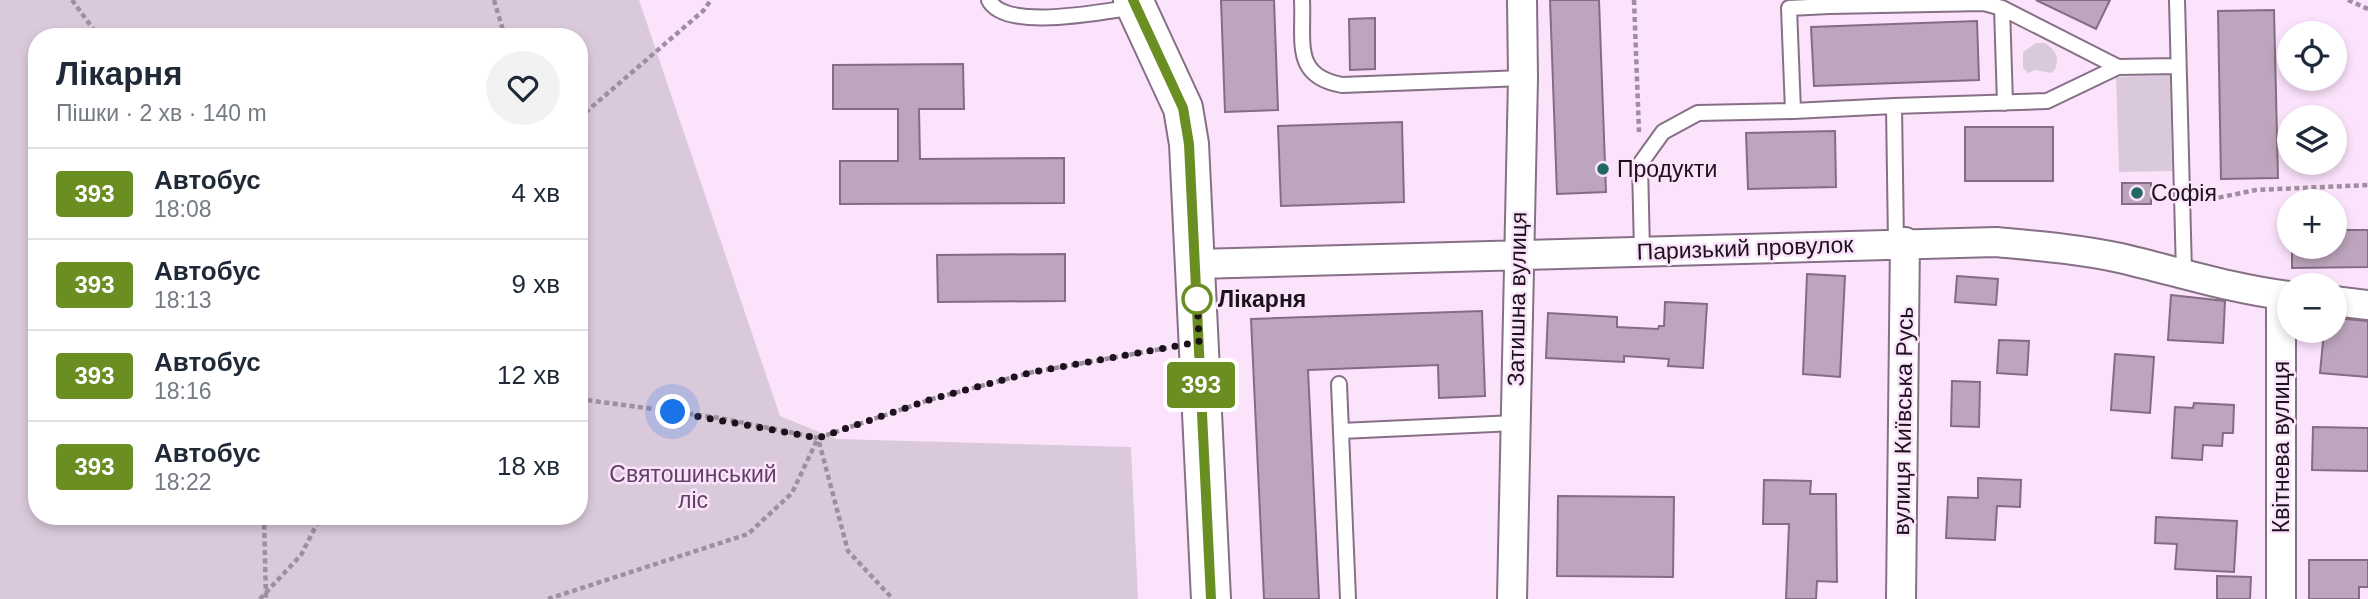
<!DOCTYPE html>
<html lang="uk">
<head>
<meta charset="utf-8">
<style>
	:root { --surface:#fff; --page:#f2f2f3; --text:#1f2937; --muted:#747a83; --line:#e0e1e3 }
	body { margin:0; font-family:Helvetica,sans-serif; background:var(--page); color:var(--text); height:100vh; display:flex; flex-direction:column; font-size:26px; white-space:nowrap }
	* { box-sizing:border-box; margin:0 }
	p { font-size:23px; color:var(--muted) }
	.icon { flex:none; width:38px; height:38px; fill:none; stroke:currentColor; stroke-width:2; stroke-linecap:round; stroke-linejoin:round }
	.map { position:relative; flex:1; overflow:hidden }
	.panel { position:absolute; left:28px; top:28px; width:560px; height:497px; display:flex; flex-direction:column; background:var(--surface); border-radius:28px; box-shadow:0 4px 10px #0003 }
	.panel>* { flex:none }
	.badge { padding:0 14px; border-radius:5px; font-size:24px; line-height:46px }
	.tools { position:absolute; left:2277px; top:21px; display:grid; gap:14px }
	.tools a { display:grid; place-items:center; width:70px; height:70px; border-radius:50%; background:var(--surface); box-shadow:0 4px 10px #0003; font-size:35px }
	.you { position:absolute; width:35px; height:35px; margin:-18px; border:5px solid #fff; border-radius:50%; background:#1a73e8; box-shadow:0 0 0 10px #1a73e833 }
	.map>.badge { position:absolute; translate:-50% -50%; box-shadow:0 0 0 4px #fff }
	.round { display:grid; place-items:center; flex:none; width:74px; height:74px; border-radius:37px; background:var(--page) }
	.headline { display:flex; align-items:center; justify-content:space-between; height:119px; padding:0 28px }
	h1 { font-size:33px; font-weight:700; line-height:52px }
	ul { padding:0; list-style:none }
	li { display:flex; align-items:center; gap:21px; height:91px; padding:0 28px; border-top:2px solid var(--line) }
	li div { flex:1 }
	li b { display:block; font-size:26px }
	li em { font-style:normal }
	li .badge { min-width:77px; font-weight:700; text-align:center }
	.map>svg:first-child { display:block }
	.green { fill:#dac9db; fill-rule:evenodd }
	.building { fill:#bca5bd; stroke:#826d82; stroke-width:2 }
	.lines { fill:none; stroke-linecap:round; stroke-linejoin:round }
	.lane-casing { stroke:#867086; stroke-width:18 }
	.street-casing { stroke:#867086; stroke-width:32 }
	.secondary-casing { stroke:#867086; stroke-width:42 }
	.path { stroke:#9f8da0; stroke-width:4.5; stroke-dasharray:5 3.5; stroke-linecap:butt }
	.lane { stroke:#fff; stroke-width:14 }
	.street { stroke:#fff; stroke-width:28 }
	.secondary { stroke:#fff; stroke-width:38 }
	.line-casing { stroke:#fff; stroke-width:16 }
	.line { stroke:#6b8e23; stroke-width:10 }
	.walk { stroke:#1b121b; stroke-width:7; stroke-dasharray:0 12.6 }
	.poi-dot { fill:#21685e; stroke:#fbe3fc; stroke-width:2.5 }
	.stop-dot { fill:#fff; stroke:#6b8e23; stroke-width:3.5 }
	.labels { text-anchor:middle; stroke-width:5; stroke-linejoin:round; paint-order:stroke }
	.poi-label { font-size:23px; fill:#1b121b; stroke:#fbe3fc; text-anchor:start }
	.street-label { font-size:23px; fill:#1b121b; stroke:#fbe3fc }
	.stop-label { font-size:23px; font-weight:bold; fill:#1b121b; stroke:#fbe3fc; text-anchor:start }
	.park-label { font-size:23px; fill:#613f63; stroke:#fbe3fc }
</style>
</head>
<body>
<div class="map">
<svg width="2368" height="599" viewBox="0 0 2368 599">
	<rect width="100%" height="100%" fill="#fbe3fc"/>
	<path class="green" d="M0,0H639L780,416L836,439L1131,447L1138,599H0ZM37,37H579V516H37Z
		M2036,43H2045C2056,50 2062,61 2052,73L2035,70L2028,73L2023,68V52Z
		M2170,75L2172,171L2119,172L2116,77Z"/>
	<path class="building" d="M1221,0H1274L1278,110L1225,112Z
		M1550,0H1599L1606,192L1557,194Z
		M2036,0H2110L2096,29Z
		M2274,10L2278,178L2221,179L2218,11Z
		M1375,18V69L1350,70L1349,19Z
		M1977,21L1979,80L1814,86L1811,27Z
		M963,64L964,109H919L920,159L1064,158V203L840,204V161H898V109H833V65Z
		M1402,122L1404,202L1281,206L1278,126Z
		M1965,127H2053V181H1965Z
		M1835,131L1836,187L1748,189L1746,133Z
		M2122,183H2151V204H2122Z
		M2334,230H2368V267L2292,268V247H2334Z
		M1065,254V301L938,302L937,255Z
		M1807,274L1845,276L1840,377L1803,374Z
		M1957,276L1998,279L1996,305L1955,302Z
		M2171,295L2225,301L2223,343L2168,340Z
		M1665,302L1707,304L1703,368L1668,366L1669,359L1624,356V362L1546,358L1548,313L1617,317V327L1658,329L1659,326H1664Z
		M1482,311L1485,396L1439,398L1438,365L1308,370L1319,599H1264L1251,319Z
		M2334,318L2368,321V377L2320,373L2324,331H2334Z
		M1999,340L2029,341L2027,375L1997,373Z
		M2115,354L2154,357L2150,413L2111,410Z
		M1952,381L1980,382L1979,427L1951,426Z
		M2194,403L2234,405L2233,433H2223L2222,446L2203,445L2202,460L2172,458L2175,407L2193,408Z
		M2313,427L2368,428V471L2312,470Z
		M1978,478L2021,480L2020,507L1997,506L1995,540L1946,538L1948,497L1978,498Z
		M1764,480L1811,481L1810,494H1836L1837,582L1817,581L1816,599H1786L1789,524H1763Z
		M1558,496L1674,497L1673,577L1557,576Z
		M2156,517L2237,521L2234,572L2175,569L2177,544L2155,543Z
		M2309,560H2368V587H2359V599H2309Z
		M2217,576L2251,577L2250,599H2217Z"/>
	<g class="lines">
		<defs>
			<path id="lane" d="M989,0C1005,32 1104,11 1136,7
				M1302,0C1304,42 1292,76 1342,85L1523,78
				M1829,0V6L1984,3L2002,8L2118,67L2178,66
				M2177,0L2184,273
				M2002,8L2005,103
				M1793,111L1894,106
				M1896,243L1894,106L2047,101L2118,67
				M1642,252L1640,164L1663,132L1698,113L1793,111L1789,8L1829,6
				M1339,384L1348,599
				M1341,431L1515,423"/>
			<path id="street" d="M1196,264L1996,242C2038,246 2079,249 2120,258C2176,271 2231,289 2289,296
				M2281,295V599
				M2334,301L2368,305
				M1512,599L1523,78L1522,0
				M1901,599L1905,242"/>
			<path id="secondary" d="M1133,0L1183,108L1189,144L1211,599"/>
		</defs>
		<use href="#lane" class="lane-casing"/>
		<use href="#street" class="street-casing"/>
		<use href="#secondary" class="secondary-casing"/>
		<path class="path" d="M72,0L99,37
			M494,0L505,37
			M1634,0L1639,132
			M2348,0L2368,9
			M579,118L703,11L711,0
			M2202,201L2256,190L2368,185
			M579,399L720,418L818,438L848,551L893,599
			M264,516L266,599
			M260,599L301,555L321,516
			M548,599L748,534L792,493L818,438L932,399L1033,372L1167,348"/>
		<use href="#lane" class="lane"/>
		<use href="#street" class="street"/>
		<use href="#secondary" class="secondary"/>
	</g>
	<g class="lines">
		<defs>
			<path id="line" d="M1133,0L1183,108L1189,144L1211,599"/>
		</defs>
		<use href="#line" class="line-casing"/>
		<use href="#line" class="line"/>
		<path class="walk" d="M673,412L818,438L932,399L1033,372L1199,342L1197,290V299"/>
	</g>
	<g class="poi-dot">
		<circle cx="1603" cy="169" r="7"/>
		<circle cx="2137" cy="193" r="7"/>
	</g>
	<circle class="stop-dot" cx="1197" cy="299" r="14"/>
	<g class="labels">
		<g class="poi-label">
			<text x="1617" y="177">Продукти</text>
			<text x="2151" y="201">Софія</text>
		</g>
		<g class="street-label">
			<text transform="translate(1745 248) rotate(-2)" y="8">Паризький провулок</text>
			<text transform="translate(1517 299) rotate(-89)" y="8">Затишна вулиця</text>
			<text transform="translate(1903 421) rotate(-89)" y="8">вулиця Київська Русь</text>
			<text transform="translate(2281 447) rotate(-90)" y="8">Квітнева вулиця</text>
		</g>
		<g class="stop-label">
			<text x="1218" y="307">Лікарня</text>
		</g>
		<g class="park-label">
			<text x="693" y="482">Святошинський<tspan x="693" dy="26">ліс</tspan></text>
		</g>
	</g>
</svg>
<div class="tools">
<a><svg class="icon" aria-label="locate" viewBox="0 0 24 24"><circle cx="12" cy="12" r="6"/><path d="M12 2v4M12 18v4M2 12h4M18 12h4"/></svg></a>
<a><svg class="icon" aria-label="layers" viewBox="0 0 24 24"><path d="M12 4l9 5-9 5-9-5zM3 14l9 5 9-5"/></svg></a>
<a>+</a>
<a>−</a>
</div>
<div class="you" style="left:673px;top:412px"></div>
<b class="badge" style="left:1201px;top:385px;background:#6b8e23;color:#fff">393</b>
<section class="panel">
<div class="headline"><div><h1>Лікарня</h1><p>Пішки · 2 хв · 140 m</p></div><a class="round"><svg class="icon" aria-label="heart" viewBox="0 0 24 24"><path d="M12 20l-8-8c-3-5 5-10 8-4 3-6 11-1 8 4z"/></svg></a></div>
<ul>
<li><span class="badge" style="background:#6b8e23;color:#fff">393</span><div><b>Автобус</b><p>18:08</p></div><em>4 хв</em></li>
<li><span class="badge" style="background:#6b8e23;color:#fff">393</span><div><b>Автобус</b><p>18:13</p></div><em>9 хв</em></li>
<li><span class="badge" style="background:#6b8e23;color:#fff">393</span><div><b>Автобус</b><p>18:16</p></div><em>12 хв</em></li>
<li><span class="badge" style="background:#6b8e23;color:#fff">393</span><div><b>Автобус</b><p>18:22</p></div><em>18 хв</em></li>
</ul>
</section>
</div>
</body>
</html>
